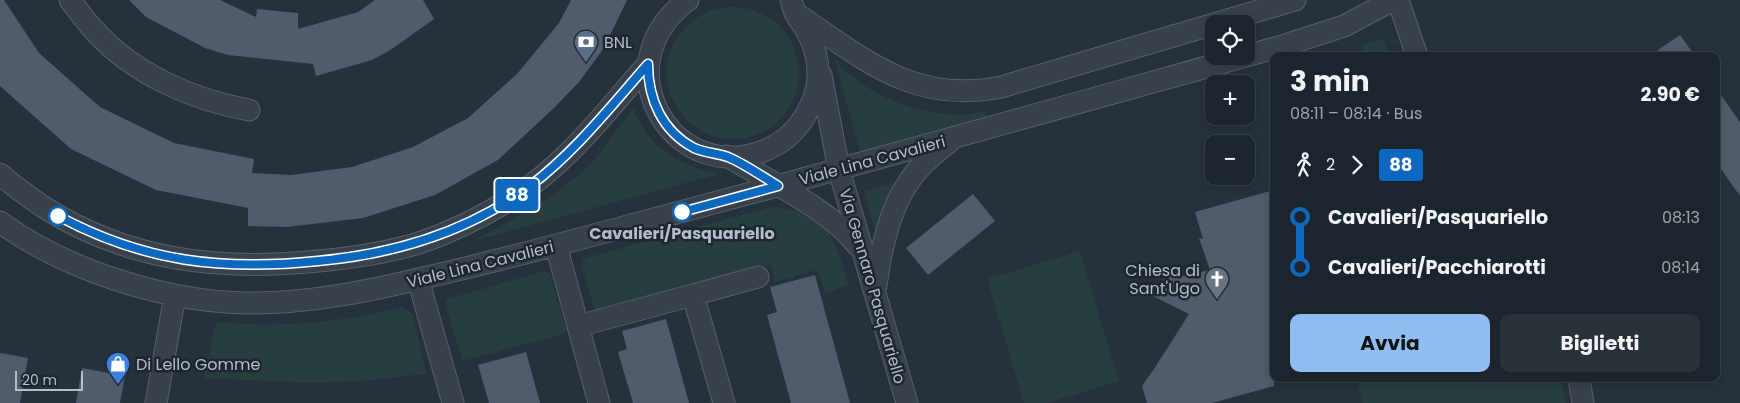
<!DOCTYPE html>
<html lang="it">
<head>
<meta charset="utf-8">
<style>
	:root { --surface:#1c252d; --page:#293139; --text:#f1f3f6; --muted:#a0a5aa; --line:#3a4249; --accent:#8fbdf2 }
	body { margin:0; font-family:Poppins,sans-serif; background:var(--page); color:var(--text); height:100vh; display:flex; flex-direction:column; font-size:19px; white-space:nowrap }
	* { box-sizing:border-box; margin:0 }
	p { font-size:16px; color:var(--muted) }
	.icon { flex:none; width:28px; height:28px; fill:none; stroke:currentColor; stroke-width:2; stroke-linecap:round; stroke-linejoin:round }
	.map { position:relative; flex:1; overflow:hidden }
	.sheet { position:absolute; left:1270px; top:52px; width:450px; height:330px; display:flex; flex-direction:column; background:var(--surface); border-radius:10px; box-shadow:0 2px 8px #0003,0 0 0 1px var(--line) }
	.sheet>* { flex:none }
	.badge { padding:0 10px; border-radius:4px; font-size:18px; line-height:32px }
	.tools { position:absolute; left:1205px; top:15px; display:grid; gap:10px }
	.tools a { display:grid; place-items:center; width:50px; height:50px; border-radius:10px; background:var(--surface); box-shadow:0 2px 8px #0003,0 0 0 1px var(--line); font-size:25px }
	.scale { position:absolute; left:15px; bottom:12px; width:68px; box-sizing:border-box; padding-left:5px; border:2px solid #b5bdc8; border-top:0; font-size:14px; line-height:18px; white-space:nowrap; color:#b5bdc8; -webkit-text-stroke:4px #1e2731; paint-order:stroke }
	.map>.badge { position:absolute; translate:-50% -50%; box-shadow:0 0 0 2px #fff }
	.legs { display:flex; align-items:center; gap:8px; height:55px; padding:0 20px; font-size:16px }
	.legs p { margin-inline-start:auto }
	.summary { display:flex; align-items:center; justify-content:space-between; height:85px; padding:0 20px }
	h1 { font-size:28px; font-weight:700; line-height:38px }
	.button { display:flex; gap:10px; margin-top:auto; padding:10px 20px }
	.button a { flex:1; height:58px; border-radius:10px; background:var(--accent); color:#111; font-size:20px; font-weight:700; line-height:58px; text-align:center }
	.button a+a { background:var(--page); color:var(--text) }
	ul { padding:0 20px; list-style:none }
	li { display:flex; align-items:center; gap:18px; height:50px; font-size:19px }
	li i { display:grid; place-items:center; width:8px; height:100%; margin:0 6px; background:currentColor }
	li i::after { content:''; width:12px; height:12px; margin:-6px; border:4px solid; border-radius:50%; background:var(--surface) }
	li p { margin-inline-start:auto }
	li:first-child i { background:linear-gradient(#0000 50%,currentColor 0) }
	li:last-child i { background:linear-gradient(currentColor 50%,#0000 0) }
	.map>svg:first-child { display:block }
	.green { fill:#283e3e }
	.building { fill:#505c6a }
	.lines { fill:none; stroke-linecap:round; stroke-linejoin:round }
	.minor-casing { stroke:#57606a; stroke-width:23 }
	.minor { stroke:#39424c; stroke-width:21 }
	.line-1-casing { stroke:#fff; stroke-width:11 }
	.line-1 { stroke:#0c69bf; stroke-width:8 }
	.stop-1-dot { fill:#fff; stroke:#0c69bf; stroke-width:2.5 }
	.labels { text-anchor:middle; stroke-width:5; stroke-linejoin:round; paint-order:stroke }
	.poi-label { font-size:16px; fill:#b5bdc8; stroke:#1e2731; text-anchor:start }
	.street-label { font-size:16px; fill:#b5bdc8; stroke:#1e2731 }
	.stop-label { font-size:16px; font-weight:bold; fill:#b5bdc8; stroke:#1e2731 }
</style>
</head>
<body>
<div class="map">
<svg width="1740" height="403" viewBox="0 0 1740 403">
	<rect width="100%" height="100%" fill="#25313c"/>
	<path class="green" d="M667 73a66 66 0 1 1 132 0a66 66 0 1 1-132 0Z
		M1383,39L1389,56H1363L1361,45Z
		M835,60C842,67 850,75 858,81C889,105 947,122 985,111L988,117L860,152Z
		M633,108C637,117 642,127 648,135C665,157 692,168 719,174L473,241C509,222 546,202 577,176C600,157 615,131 633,108Z
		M901,181L877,240L864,191Z
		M771,207C830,210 833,236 849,285L825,293L817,270L775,282L771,265L595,311L582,268L583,260L586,258Z
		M1080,251L1119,381L1047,403H1024L987,279Z
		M541,272H547L550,274L567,333L462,361L446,306L447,299Z
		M402,307L413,314L426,374L361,381L312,383L204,378L216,322C281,328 339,323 402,307Z
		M1360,379H1561L1566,403H1362L1358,383Z"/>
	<path class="building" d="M0,0H4L39,53L100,107L174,143L254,159L252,173L291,175L352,167L413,147L468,118L517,74L559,23L571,0H627L604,48L579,82L554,108L498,160L435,195L363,218L287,227L248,226V208L156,190L71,149L0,86Z
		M129,0H220L256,17L257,9L298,13V29L358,12L375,0H423L434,19L389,51L372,60L316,76L313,64L228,55L205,48L146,17Z
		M1680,35L1695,56H1649Z
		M1716,88L1740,122V196L1716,162Z
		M1274,190V386L1212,403H1147L1142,386L1154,369L1189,314L1153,296L1168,272L1177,277L1210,270L1199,238L1203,239L1195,212Z
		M973,194L995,221L928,275L906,248Z
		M815,275L850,403H791L767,315L777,312L770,287Z
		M666,319L689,403H633L618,352L627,349L622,331Z
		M526,352L540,403H489L478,365Z
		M0,353L28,358L20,403H0Z
		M82,368L125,376L120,403H76Z"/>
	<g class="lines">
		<defs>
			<path id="minor" d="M70,0C78,10 85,21 94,30C133,74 193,100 249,110
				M688,0C599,66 675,190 768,149C789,140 804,122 813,100C824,72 816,41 798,18
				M791,0L795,13C863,58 913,105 1001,87L1214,24
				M1398,0L1417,56
				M1214,24L1295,0
				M821,75L839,170L907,403
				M727,156C770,182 827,207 858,246
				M0,174C13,186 28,196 42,206C127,261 220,271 318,261C352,258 386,253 419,243C452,232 484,216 514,197C567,164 607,110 648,64
				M0,222C65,270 164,301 244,303C304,304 365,292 423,278C490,263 557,245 624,227C844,169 1063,107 1282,46L1344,26L1393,0
				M556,245L599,403
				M418,279L453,403
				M876,286C881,249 889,210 910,180C920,165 935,153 949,142
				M693,295L758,277
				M578,326L693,295L724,403
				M1579,379L1583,403
				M156,403L175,295"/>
		</defs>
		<use href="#minor" class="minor-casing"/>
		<use href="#minor" class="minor"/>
	</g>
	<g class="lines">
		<defs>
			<path id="line-1" d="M58,216C144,262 222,271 318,261C395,254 467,233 530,186C575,152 611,106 648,64C648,99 662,131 694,148C705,153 717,153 728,157C745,164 763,177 778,186L682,212"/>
		</defs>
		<use href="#line-1" class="line-1-casing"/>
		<use href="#line-1" class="line-1"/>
	</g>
	<defs>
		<symbol id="bank-pin" viewBox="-11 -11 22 30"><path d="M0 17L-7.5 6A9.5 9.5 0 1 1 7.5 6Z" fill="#5c6f8a" stroke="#1e2731"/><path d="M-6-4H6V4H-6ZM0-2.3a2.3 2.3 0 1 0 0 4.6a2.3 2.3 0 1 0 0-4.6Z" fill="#fff"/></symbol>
		<symbol id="church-pin" viewBox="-11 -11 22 30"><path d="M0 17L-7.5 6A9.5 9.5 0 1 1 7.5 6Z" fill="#6b7280" stroke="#1e2731"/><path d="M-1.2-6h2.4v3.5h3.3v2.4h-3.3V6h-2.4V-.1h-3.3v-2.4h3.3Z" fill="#fff"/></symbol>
		<symbol id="shop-pin" viewBox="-11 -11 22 30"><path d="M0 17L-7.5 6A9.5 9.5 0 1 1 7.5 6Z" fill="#3f7fe0" stroke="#1e2731"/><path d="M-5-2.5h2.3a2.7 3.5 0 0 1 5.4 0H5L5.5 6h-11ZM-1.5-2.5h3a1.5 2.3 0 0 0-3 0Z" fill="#fff"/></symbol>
	</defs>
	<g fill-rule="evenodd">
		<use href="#bank-pin" x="572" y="28" width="28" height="38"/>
		<use href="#church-pin" x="1203" y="265" width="28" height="38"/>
		<use href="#shop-pin" x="104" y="350" width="28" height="38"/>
	</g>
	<g class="stop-1-dot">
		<circle cx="682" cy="212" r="9"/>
		<circle cx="58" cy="216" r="9"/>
	</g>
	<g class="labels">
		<g class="poi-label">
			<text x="604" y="48">BNL</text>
			<text x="1200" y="276" text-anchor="end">Chiesa di<tspan x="1200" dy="18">Sant'Ugo</tspan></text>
			<text x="136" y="370">Di Lello Gomme</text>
		</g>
		<g class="street-label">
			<text transform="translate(872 160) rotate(-15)" y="6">Viale Lina Cavalieri</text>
			<text transform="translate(480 264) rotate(-14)" y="6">Viale Lina Cavalieri</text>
			<text transform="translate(873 286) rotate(74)" y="6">Via Gennaro Pasquariello</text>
		</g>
		<g class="stop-label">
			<text x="682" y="239">Cavalieri/Pasquariello</text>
		</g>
	</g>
</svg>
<div class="tools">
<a><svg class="icon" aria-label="locate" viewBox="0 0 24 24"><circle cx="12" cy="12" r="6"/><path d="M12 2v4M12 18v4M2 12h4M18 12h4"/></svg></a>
<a>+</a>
<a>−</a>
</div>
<div class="scale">20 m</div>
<b class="badge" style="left:517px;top:195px;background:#0c69bf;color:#fff">88</b>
<section class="sheet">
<div class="summary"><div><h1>3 min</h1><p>08:11 – 08:14 · Bus</p></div><b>2.90 €</b></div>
<div class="legs"><svg class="icon" aria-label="walk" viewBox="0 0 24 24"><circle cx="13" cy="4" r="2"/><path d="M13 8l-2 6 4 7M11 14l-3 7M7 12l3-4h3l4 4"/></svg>2<svg class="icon" aria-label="forward" viewBox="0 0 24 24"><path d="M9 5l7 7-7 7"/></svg><b class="badge" style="background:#0c69bf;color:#fff">88</b></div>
<ul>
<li><i style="color:#0c69bf"></i><b>Cavalieri/Pasquariello</b><p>08:13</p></li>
<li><i style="color:#0c69bf"></i><b>Cavalieri/Pacchiarotti</b><p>08:14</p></li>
</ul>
<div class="button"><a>Avvia</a><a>Biglietti</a></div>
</section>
</div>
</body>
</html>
